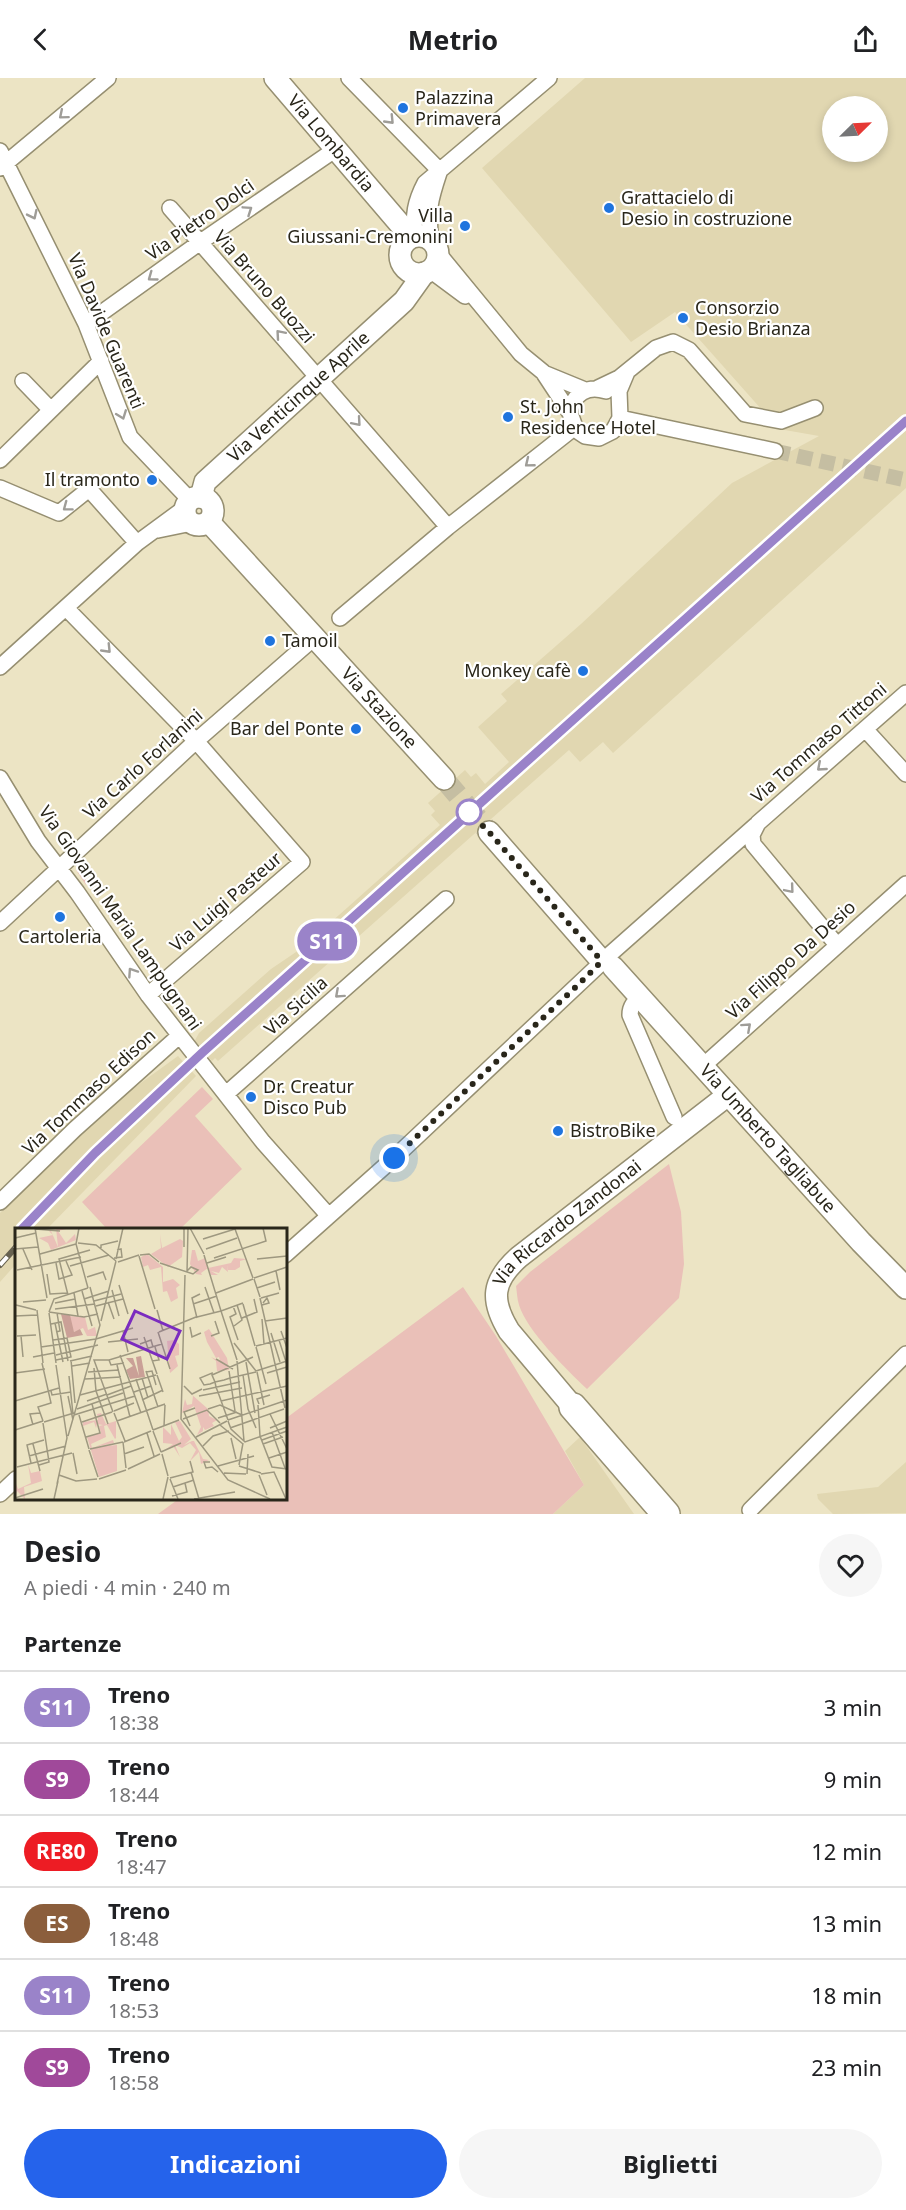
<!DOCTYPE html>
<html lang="it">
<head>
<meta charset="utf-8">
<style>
	:root { --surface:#fff; --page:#f6f6f6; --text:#202124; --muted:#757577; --line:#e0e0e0; --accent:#2563eb }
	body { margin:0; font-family:"Noto Sans",sans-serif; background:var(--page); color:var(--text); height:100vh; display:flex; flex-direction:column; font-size:22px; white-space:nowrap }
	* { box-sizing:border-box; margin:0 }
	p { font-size:20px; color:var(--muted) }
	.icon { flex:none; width:33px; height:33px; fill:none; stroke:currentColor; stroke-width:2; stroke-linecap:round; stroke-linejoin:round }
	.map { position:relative; height:1436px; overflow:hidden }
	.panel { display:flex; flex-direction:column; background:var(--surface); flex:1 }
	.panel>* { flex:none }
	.badge { padding:0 12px; border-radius:20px; font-size:21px; line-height:39px }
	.needle { width:39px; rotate:66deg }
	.tools { position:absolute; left:822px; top:18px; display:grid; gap:12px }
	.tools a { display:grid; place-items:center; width:66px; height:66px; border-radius:50%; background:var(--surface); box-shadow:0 3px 9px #0003; font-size:30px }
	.you { position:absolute; width:30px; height:30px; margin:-15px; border:4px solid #fff; border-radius:50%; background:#1a73e8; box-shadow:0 0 0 9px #1a73e833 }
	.map>.badge { position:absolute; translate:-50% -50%; box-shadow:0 0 0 3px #fff }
	h2 { padding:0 24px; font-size:22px; line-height:54px }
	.round { display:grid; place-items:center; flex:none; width:63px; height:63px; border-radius:32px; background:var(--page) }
	.summary { display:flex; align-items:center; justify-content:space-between; height:102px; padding:0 24px }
	h1 { font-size:28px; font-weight:700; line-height:45px }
	.cta { display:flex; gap:12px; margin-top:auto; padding:12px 24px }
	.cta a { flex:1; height:69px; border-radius:36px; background:var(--accent); color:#fff; font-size:24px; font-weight:700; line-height:69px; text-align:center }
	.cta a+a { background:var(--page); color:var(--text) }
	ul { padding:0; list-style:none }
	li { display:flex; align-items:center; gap:18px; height:72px; padding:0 24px; border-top:2px solid var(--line) }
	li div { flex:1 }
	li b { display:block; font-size:22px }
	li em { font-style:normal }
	li .badge { min-width:66px; font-weight:700; text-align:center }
	header { display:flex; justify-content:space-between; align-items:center; height:78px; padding:0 24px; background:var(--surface); font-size:27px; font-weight:700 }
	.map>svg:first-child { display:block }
	.built { fill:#e1d7b1; fill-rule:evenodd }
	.green { fill:#eac0b8 }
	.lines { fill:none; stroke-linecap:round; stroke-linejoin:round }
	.street-tunnel { stroke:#c5bea2; stroke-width:15; stroke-dasharray:15 8; stroke-linecap:butt }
	.secondary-tunnel { stroke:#c5bea2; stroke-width:21; stroke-dasharray:21 10; stroke-linecap:butt }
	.street-casing { stroke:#968f71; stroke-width:18 }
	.secondary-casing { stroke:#968f71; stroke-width:24 }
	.highway-casing { stroke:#968f71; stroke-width:30 }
	.street { stroke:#fff; stroke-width:15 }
	.secondary { stroke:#fff; stroke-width:21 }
	.highway { stroke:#fff; stroke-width:27 }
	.rail-casing { stroke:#676250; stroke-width:6 }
	.rail { stroke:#fff; stroke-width:4; stroke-dasharray:11; stroke-linecap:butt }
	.oneway { stroke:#9f9d98 }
	.line-casing { stroke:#fff; stroke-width:14 }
	.line { stroke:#9a83c9; stroke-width:9 }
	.walk { stroke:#29261a; stroke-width:6; stroke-dasharray:0 10.8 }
	.poi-dot { fill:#1f74de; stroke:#fff; stroke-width:2 }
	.stop-dot { fill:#fff; stroke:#9a83c9; stroke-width:3 }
	.labels { text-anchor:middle; stroke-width:4.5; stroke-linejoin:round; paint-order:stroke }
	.poi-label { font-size:18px; fill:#29261a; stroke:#fff; text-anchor:start }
	.street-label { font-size:18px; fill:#29261a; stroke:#fff }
	.inset-road { fill:none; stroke:#9e9880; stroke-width:1.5 }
	.view { fill:#7b2cbf; fill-opacity:0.15; stroke:#7b2cbf; stroke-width:3 }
	.inset-edge { fill:none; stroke:#29261a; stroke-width:3 }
</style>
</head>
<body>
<header><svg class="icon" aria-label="back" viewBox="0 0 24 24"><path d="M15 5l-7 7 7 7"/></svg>Metrio<svg class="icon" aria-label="share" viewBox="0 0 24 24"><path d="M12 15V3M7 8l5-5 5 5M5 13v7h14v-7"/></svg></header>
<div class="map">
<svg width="906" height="1436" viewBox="0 0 906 1436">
	<rect width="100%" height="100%" fill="#ece4c4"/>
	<path class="built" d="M585,0H906V410L613,675L603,664L580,684L569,672L218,983L215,980L212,983L194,964L199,955L271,891L302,870L440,747L431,737L435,733L428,725L465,692L471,699L476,695L485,706L509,684L478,649L507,623L501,616L581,546L732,405L819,358L779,351L675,234L631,264L482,90ZM832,28H878V74H832Z
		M178,978L196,998L47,1151H16V1186L0,1204V1135L75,1055L102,1033Z
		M580,1359L634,1436H553L584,1407L565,1373Z
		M906,1384V1435L833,1436L818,1421L817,1416L878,1409Z"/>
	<path class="green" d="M86,783L92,791L86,796V807L76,792Z
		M202,1009L213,1021L195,1038L242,1091L180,1151H107L82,1124Z
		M669,1086L681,1134L684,1186L679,1220L587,1311C567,1292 527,1253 519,1227C517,1221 517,1214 516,1208L530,1194Z
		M463,1209L496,1258L584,1407L553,1436H158L180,1420H285V1341Z"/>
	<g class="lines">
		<path class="street-tunnel" d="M775,373L906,402"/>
		<path class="secondary-tunnel" d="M444,701L489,754"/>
		<defs>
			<path id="street" d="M349,0L440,93
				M0,73L86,246L130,359L190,422
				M0,90L108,0
				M170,130L448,449
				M415,158C413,137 415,124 425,105L549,0
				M431,162C427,133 430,122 439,95
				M438,175L521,276L543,294L570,335L575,349L579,354L585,358L599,360L613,353L620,340L619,313L627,294
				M430,192L465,218
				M86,246L199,165L336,71
				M546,296L585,312
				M23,303L50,331
				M598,310L619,300L656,270L673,264L689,272L745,336L781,343L815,330
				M570,335C573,315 588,307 606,313
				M620,340L775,373
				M0,382L101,283
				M0,410L59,435L89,411L137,465
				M158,452L192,445
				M66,530L196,663L302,784L148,917
				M340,540L448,449L575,349
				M0,589L137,465L186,429
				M865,651L906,696
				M0,700L38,763L77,814L148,917L263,1064L328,1137
				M753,766L752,757L758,745L906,615
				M753,766L837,867
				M0,845L196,663L314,560
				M608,878L756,747
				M641,919C634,924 630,928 630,937L674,1039
				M703,988L906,806
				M226,1016L446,821
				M0,1124L75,1051L179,958
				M285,1177L394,1080L599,887
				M0,1416L16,1401
				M750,1432L906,1276"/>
			<g id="secondary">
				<path id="s1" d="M275,0L411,159"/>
				<circle cx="419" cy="177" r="19"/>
				<circle cx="199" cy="433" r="14"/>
				<path id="s2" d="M201,419L205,404L404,223L424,195"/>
				<path id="s3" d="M209,444L444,701"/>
				<path d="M489,754L600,881"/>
				<path id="s4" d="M613,889L861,1164L906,1210"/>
				<path id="s5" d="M573,1329L509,1253C490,1222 492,1203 519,1179L728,1017"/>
			</g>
			<path id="highway" d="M573,1329L666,1436"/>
		</defs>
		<use href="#street" class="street-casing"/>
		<use href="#secondary" class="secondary-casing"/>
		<use href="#highway" class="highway-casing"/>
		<use href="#street" class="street"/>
		<use href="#secondary" class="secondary"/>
		<use href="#highway" class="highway"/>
		<defs>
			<path id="rail" d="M22,1151L95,1075L203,974L906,343
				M0,1187L16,1169"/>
		</defs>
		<use href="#rail" class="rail-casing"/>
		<use href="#rail" class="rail"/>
	</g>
	<defs><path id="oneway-chevron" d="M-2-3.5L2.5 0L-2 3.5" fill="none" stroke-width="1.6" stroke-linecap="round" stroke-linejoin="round" transform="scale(1.5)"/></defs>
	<g class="oneway">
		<use href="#oneway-chevron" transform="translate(63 37) rotate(140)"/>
		<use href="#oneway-chevron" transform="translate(390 42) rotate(46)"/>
		<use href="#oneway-chevron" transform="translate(248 132) rotate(-34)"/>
		<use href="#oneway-chevron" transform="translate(33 137) rotate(64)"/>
		<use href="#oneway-chevron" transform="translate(152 199) rotate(144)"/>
		<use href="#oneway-chevron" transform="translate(280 256) rotate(-131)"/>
		<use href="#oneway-chevron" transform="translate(122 337) rotate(69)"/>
		<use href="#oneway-chevron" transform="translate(357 344) rotate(49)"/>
		<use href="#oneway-chevron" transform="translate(529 385) rotate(141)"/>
		<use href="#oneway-chevron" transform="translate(67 429) rotate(143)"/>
		<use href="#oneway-chevron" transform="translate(107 571) rotate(46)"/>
		<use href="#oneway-chevron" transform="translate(821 689) rotate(139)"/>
		<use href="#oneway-chevron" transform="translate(790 811) rotate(50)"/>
		<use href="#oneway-chevron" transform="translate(132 894) rotate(-124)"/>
		<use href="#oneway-chevron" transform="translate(339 916) rotate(138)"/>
		<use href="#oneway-chevron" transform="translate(747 949) rotate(-42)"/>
	</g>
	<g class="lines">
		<defs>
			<path id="line" d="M22,1151L95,1075L203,974L906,343"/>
		</defs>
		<use href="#line" class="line-casing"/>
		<use href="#line" class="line"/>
		<path class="walk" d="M394,1080L580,905L598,887L600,881L489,754L469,734"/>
	</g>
	<g class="poi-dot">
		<circle cx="403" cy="30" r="6"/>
		<circle cx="609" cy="130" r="6"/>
		<circle cx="465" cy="148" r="6"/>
		<circle cx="683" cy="240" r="6"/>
		<circle cx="508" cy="339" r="6"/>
		<circle cx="152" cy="402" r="6"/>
		<circle cx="270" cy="563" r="6"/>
		<circle cx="583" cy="593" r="6"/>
		<circle cx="356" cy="651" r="6"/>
		<circle cx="60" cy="839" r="6"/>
		<circle cx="251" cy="1019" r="6"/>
		<circle cx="558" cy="1053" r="6"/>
	</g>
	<circle class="stop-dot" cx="469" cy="734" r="12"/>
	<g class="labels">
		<g class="poi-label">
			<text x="415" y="26">Palazzina<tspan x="415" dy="21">Primavera</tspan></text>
			<text x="621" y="126">Grattacielo di<tspan x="621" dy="21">Desio in costruzione</tspan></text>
			<text x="453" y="144" text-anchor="end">Villa<tspan x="453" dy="21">Giussani-Cremonini</tspan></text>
			<text x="695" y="236">Consorzio<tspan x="695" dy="21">Desio Brianza</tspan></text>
			<text x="520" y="335">St. John<tspan x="520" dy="21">Residence Hotel</tspan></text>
			<text x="140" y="408" text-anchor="end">Il tramonto</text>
			<text x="282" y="569">Tamoil</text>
			<text x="571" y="599" text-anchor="end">Monkey cafè</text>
			<text x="344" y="657" text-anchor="end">Bar del Ponte</text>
			<text x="60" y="865" text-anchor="middle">Cartoleria</text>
			<text x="263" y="1015">Dr. Creatur<tspan x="263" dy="21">Disco Pub</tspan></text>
			<text x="570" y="1059">BistroBike</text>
		</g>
		<g class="street-label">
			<text dy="6" stroke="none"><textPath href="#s1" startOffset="86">Via Lombardia</textPath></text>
			<text transform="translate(200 142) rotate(-35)" y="6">Via Pietro Dolci</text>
			<text transform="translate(264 209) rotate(49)" y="6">Via Bruno Buozzi</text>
			<text transform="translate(106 253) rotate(67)" y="6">Via Davide Guarenti</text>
			<text dy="6" stroke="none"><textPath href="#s2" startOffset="142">Via Venticinque Aprile</textPath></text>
			<text dy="6" stroke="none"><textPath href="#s3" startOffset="252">Via Stazione</textPath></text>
			<text transform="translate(819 665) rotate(-41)" y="6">Via Tommaso Tittoni</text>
			<text transform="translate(143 686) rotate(-42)" y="6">Via Carlo Forlanini</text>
			<text transform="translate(226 824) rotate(-41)" y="6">Via Luigi Pasteur</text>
			<text transform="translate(120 840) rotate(55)" y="6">Via Giovanni Maria Lampugnani</text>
			<text transform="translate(791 882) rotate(-42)" y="6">Via Filippo Da Desio</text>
			<text transform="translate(296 928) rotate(-42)" y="6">Via Sicilia</text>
			<text transform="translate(89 1014) rotate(-43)" y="6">Via Tommaso Edison</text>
			<text dy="6" stroke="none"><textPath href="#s4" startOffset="231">Via Umberto Tagliabue</textPath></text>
			<text dy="6" stroke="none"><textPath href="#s5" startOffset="242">Via Riccardo Zandonai</textPath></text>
		</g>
	</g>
	<g transform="translate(15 1150)">
		<rect width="272" height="272" fill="#ece4c4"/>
		<path d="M41,0H55L43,3L51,15L60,6L61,12L36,22L33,15L24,10L38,7L33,2L36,3L43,19ZM145,6L147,20L165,11L168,13L167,29L153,39L136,26L146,20ZM177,22H180L183,33L190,30L193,40L216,35L219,30L232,31L225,33V39L220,42H213L212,37L213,44L207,39L204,45L196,43L203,47H196L193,40L186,45L180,34L187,47L181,46L175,36ZM132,26L148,39V54L158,51L165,57L161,60L163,70L156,74L152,63L148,64L146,39L135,42L133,37L128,39L126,29ZM53,88L70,89L73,102L80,99L82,108H72L68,100L59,104ZM194,101L212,130L214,142L202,143L201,133L196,129L205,133L204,129L201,130L192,114L189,104ZM159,112L164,116V127L160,128L163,138L155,145L152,113ZM167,158L193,181L194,188L202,192L197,195L199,198L190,202L188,199V203L182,207L186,199L179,178L167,185L170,171L172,177L177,176L178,168ZM86,185L91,196L101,193V210L104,207L100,211L92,197L89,198L91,209L76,216L77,220L98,212L99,215L80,219L102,217V243L84,249L72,209L86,205L84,198L88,197L82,196L81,200L79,194L68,198V194L83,192L82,186ZM165,193L176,211L169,217L177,213H179L188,231L194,232L186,236L184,224L175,233L181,222L175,215L167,220L160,217L165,229L158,218L150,222L158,216L148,215V199L156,207V196L164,213L167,209L160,194ZM13,236L16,245L25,243L27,253L9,259L10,271L2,263L0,270V253L3,261L16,255Z" fill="#eac0b8"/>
		<path d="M46,86L55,87L59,104L65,101L68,107L52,110ZM126,128L130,149L115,151L111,142L118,138L111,130H118L124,148L121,129Z" fill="#caa097"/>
		<path class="inset-road" d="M20,0L32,70M64,0L61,16L73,60M169,0V19M175,0L189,26M20,1L45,3M220,1L238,50M0,10L21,5M188,11L220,1M63,15L81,17L101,33M86,20V17L103,13M0,21L23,19M8,21L17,42M191,21L222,10M25,26L61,16M125,27L134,26L144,34M189,27L206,83L228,75M124,28L140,81M99,30L107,29L106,21L102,22M199,30L251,13L248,0M101,31L108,0M242,31L272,28M103,34L124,27M41,35L44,51L57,47L51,33M145,35L178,46L183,42L176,39L172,43M192,35L211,29M55,38L94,27M2,42L66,29M261,43L265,62M172,44L173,0M32,46L35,66L52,65M170,47L166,191L213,252L255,271M72,49L88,44L91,52M239,50L272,39M239,51L245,69M104,57L113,86M190,59L199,85M242,60L260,54M97,62L104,88M67,63L77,98M59,65L63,88M201,65L238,51M53,67L44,31L75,22M245,70L270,180M246,70L264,65M69,71L94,63M79,73L106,66M8,74L31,72M93,74L99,91M40,75L60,71M178,76L202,68M228,76L240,118M1,77L21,82M247,77L254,75L252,70L248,75M81,78L108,71M218,78L221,86L215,89L223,112M40,81L80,76M22,82L28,135M142,82L148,103M206,83L222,132M34,84L69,89L83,86M34,84L39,71L73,60M34,85L41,135M0,88L22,87M182,89L206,83M182,90L177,70L185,66M227,90L242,84L239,71M247,91L249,116M86,93L101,33M250,93L272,90M40,95L48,134M36,96L46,94L53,133M219,98L227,92L222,77M175,99L177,109L186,105M108,103L113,124M266,103L272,120M41,104L45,103L42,85M143,104L155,141M144,104L181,89M256,105L265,134M2,108L21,107M6,108L8,129M196,108L204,105L200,93M129,109L142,146M38,112L52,110L56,129L41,132M264,112L272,137M93,114L123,111M219,115L241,143M125,116L136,112L138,119M241,118L272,110M26,119L81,111L118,100M241,119L251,156M41,127L83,117M105,127L126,185M18,129L39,125M201,131L218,141M56,132L60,175M94,132L96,137L109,135M55,133L77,128M137,133L144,132L140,119M222,133L229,213M231,134L240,185M27,135L36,175L23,179L28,193M41,137L52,210L42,256M102,137L115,189M57,138L75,135M79,140L81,163L93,196M131,143L143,179M214,143L220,183M241,143L272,133M73,144L104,142M131,144L137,143L141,157M242,144L249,177M0,145L30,141M252,145L272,139M272,146V170M142,147L148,164M197,147L238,129M228,147L233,181L241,200M54,148L58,186M127,150L133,170M70,151L106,149M121,151L138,202M169,158L177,166L187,161M188,162L225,154M36,163L37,167L56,164M119,164L136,158M65,167L141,147M92,167L116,158M53,168L58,192M184,168L227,160M127,172L148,162M0,173L44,160M72,173L92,166M206,173L272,158M244,176L242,171L255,167M243,177L245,208L257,239L272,241M62,181L108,165M193,181L205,177L227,187M99,183L119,175M98,184L79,132H94L147,116M99,185L110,213M255,186L272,221M59,187L120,168M64,187L74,221M203,190L222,184M168,191L192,182L205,195M213,192L204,167L201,159L200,154L197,147V145L185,150L189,157L195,156L200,154L209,152L215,150L241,144M213,192L272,172M102,193L150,176M213,193L216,201L230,214L272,199M29,194L59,185M67,194L97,184M18,197L15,186L25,185M205,197L228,216M149,198L150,177M175,198L169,184L180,180M215,200L269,181M255,200L272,193M0,202L28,193M138,202L164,192M138,203L146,224M257,204L270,240M132,205L139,228M53,208L85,97L75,59M71,209L85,205L77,176M181,209L212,193M216,210L221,231M247,212L272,203M108,214L111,240M109,214L136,203M18,216L25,243M248,216L268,209M188,218L198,208L214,203M75,221L108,214M74,222L83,249M146,224L166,215M58,225L62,246M109,226L129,219M147,226L153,248M14,228L51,218M254,230L272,224M195,234H189L191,240L197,239L203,244M16,235L12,217L29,212M24,237L34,234L28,195M224,237L228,215M203,238L239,228M224,238L246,245M2,239L57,225M113,241L145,226M176,244L184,271M209,245L231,246M232,246L233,226M246,246L259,244L271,271M44,247L61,253L82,251M244,247L252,267M155,250L178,244L175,233M84,251L111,242M155,251L163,271M158,259L179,252M157,268L172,264L170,255M0,270L28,261M39,271L43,253M148,271L153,249M179,271L220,264"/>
		<path class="view" d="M120,83L165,103L152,131L107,111Z"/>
		<rect width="272" height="272" class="inset-edge"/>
	</g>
</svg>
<div class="tools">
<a><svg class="needle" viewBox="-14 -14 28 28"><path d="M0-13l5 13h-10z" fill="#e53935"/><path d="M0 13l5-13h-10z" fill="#757577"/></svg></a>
</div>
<div class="you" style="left:394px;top:1080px"></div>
<b class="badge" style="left:327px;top:863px;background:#9a83c9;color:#fff">S11</b>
</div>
<section class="panel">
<div class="summary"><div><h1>Desio</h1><p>A piedi · 4 min · 240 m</p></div><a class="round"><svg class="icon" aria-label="heart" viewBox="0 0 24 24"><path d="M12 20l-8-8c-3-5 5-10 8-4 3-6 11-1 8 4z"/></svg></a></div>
<h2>Partenze</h2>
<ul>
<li><span class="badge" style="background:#9a83c9;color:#fff">S11</span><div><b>Treno</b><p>18:38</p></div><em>3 min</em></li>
<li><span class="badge" style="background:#a0499a;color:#fff">S9</span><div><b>Treno</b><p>18:44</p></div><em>9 min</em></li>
<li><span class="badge" style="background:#ed1c24;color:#fff">RE80</span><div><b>Treno</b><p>18:47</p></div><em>12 min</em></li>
<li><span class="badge" style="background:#8b5e3c;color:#fff">ES</span><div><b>Treno</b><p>18:48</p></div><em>13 min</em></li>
<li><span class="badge" style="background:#9a83c9;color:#fff">S11</span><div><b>Treno</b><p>18:53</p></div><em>18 min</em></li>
<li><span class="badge" style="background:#a0499a;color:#fff">S9</span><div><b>Treno</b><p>18:58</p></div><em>23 min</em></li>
</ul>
<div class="cta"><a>Indicazioni</a><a>Biglietti</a></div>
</section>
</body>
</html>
